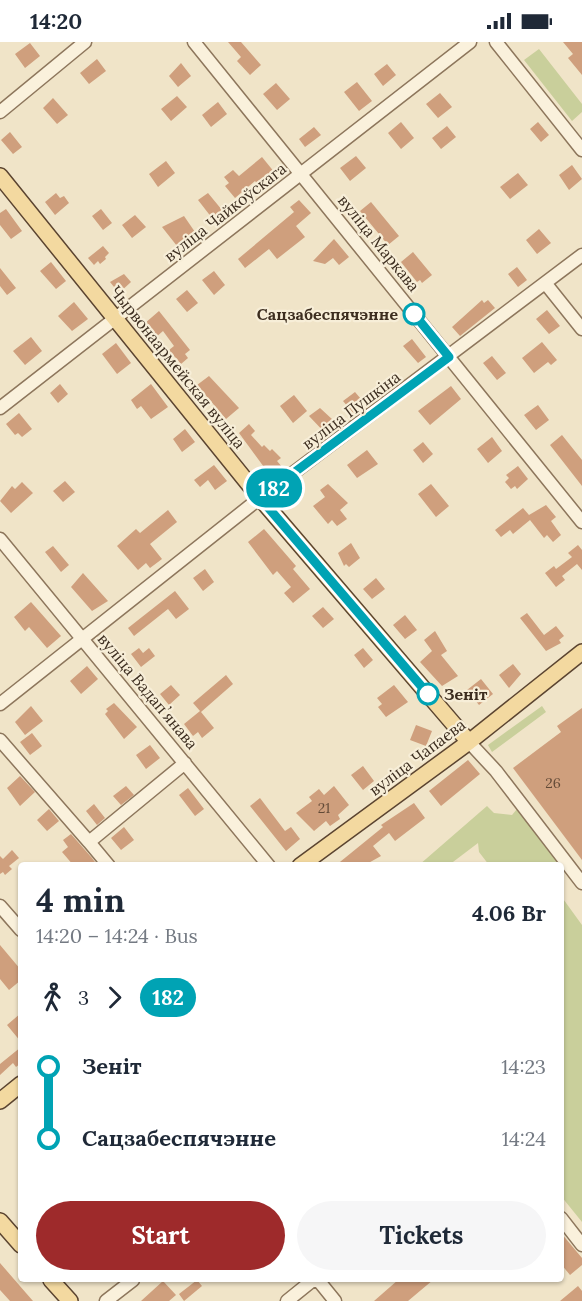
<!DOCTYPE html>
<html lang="en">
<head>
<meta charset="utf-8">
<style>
	:root { --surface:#fff; --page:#f6f6f7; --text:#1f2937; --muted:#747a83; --accent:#9e2a2b }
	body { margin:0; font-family:Lora,serif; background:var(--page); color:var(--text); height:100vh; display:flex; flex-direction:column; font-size:22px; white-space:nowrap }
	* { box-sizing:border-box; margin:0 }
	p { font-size:20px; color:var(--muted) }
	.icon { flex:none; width:33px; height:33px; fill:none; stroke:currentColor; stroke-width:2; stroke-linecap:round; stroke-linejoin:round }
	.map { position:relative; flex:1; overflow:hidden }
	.side { position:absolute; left:18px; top:820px; width:546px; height:420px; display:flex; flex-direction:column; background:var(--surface); border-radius:6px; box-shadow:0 2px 4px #0004 }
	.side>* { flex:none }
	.badge { padding:0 12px; border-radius:20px; font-size:21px; line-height:39px }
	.map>.badge { position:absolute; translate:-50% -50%; box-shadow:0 0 0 3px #fff }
	.legs { display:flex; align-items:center; gap:9px; height:66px; padding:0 18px; font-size:20px }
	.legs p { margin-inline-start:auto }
	.summary { display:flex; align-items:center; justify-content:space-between; height:102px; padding:0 18px }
	h1 { font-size:33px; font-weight:800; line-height:45px }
	.button { display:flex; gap:12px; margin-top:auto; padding:12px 18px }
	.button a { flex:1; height:69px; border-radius:36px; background:var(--accent); color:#fff; font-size:24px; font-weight:800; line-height:69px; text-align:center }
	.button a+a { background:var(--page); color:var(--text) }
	ul { padding:0 18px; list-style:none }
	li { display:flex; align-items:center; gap:21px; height:72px; font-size:22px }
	li i { display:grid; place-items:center; width:9px; height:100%; margin:0 8px; background:currentColor }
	li i::after { content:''; width:15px; height:15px; margin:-8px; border:4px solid; border-radius:50%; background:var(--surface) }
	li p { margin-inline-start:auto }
	li:first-child i { background:linear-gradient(#0000 50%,currentColor 0) }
	li:last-child i { background:linear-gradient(currentColor 50%,#0000 0) }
	.status { display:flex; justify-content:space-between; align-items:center; height:42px; padding:0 30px; background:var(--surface); direction:ltr }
	.status svg { height:16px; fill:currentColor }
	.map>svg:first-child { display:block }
	.green { fill:#c9cf9b }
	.building { fill:#cf9f7d }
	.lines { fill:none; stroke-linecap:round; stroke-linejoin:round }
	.minor-casing { stroke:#8d765c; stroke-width:15 }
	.major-casing { stroke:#5b4430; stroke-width:18 }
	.minor { stroke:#faf1dc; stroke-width:12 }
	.major { stroke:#f3d9a0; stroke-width:15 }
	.line-1-casing { stroke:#fff; stroke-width:14 }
	.line-1 { stroke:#00a3b4; stroke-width:9 }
	.stop-1-dot { fill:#fff; stroke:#00a3b4; stroke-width:3 }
	.labels { text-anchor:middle; stroke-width:4.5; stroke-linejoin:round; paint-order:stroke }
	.number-label { font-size:14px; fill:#624a37 }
	.street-label { font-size:16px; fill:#3d2e20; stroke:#f7eed8 }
	.stop-label { font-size:16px; font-weight:bold; fill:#3d2e20; stroke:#f7eed8; text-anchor:end }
</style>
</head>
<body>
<div class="status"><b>14:20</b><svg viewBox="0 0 49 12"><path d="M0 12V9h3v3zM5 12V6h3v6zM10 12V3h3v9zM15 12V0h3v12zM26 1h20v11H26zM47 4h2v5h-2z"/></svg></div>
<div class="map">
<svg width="582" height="1259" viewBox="0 0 582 1259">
	<rect width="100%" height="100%" fill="#f0e4c8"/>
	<path class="green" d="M539,7L582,62V70L572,79L524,18Z
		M542,664L546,670L492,710L488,703Z
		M487,764L494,771L512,773L517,767L560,823H489L479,810L478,801L449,823H419Z
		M561,854L582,883V1180L561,1154Z"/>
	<path class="building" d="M228,0H241L261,23L250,33L237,19L241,15Z
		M563,0H582V33L568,16L573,12Z
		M30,1L40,14L25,26L15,12Z
		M97,17L106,29L89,42L80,31Z
		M181,21L191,34L178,45L169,34Z
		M387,22L396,33L383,44L374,32Z
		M357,40L372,59L359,69L344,50Z
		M276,41L290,57L277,68L263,52Z
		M440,51L452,65L438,76L426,62Z
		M177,54L187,65L171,79L161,67Z
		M53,56L68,73L57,82L43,66Z
		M218,60L227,72L211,85L202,73Z
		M401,80L414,96L401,107L388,91Z
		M538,80L549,93L541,100L530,87Z
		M447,84L456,95L441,107L432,96Z
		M314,85L321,93L305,105L299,97Z
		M10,90L22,105L13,112L1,98Z
		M356,114L366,126L350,139L340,126Z
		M262,115L275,131L259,144L255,139L235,156L225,144L229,141L224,135L233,128L239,134Z
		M166,119L175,131L158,145L149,132Z
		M572,123L582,137L569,148L559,133Z
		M518,131L528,143L510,157L500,145Z
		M56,151L60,156L64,154L69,161L55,173L45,160Z
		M208,151L222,168L212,176L198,158Z
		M299,158L311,171L296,184L305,195L277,217L269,207L245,226L238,217L294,170L290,165Z
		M371,160L399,194L388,203L360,169Z
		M6,167L22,189L11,197L0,183V171Z
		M101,167L112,181L103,188L92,174Z
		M135,173L146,185L132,196L122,183Z
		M184,174L195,190L177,204L162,185Z
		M539,187L551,201L537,212L526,198Z
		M334,197L349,215L339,223L333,216L325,222L313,219Z
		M103,204L109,211L105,215L106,217L100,222L98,219L94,223L88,216Z
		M413,210L432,233L422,241L420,238L417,240L401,220Z
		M51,220L66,239L56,247L40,229Z
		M517,225L527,238L518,245L508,232Z
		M0,226L16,246L7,253L0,244Z
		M214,229L225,243L214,253L202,238Z
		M124,232L131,240L119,251L110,240Z
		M187,248L198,261L187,270L176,257Z
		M482,258L484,261L488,258L495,266L460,294L452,285Z
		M74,260L88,277L72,289L58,274Z
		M547,268L560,284L549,292L536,277Z
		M159,269L190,308L185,312L188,316L181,322L169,308L174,304L163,289L155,296L144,282Z
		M31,295L42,309L25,323L13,309Z
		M412,297L426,315L418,321L403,304Z
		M542,300L557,318L551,323L548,320L534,331L522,316Z
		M116,301L131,321L117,332L102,312Z
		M492,314L506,331L497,338L483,321Z
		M209,334L239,366L226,377L197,343Z
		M60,342L68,352L58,361L50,351Z
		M151,342L168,365L151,377L141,364L137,367L131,358Z
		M451,344L461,357L430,383L418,369Z
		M355,350L366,363L354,372L343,359Z
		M294,353L307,369L293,381L280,364Z
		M538,363L549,378L536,388L524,373Z
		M320,366L333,378L331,380L337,387L328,394L309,374Z
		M19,371L32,387L22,395L18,391L15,393L6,382Z
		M249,382L255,389L251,393L262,405L264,403L270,409L272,407L281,416L277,419L283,426L272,436L239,391Z
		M185,387L195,400L182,410L173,397Z
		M562,393L582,418V444L550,403Z
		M492,395L502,409L488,421L477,407Z
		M423,400L433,412L423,421L413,408Z
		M367,408L378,422L357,436L347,423Z
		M214,423L227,439L215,448L208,438L200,445L194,438Z
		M518,424L528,437L517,447L515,444L511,447L505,440L509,436L506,433Z
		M65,439L75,450L63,460L53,449Z
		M22,440L33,451L11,471L0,459L12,444L15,447Z
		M328,442L348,461L340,468L347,477L337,484L332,478L328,482L313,464L325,455L320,448Z
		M431,442L449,464L436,475L418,452Z
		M546,463L556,475L551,479L561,493L553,500L547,493L544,496L530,478L513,492L510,488L501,495L495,488L523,466L529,473Z
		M168,468L177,480L150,502L162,517L150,526L146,521L138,528L117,504L136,487L140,491Z
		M264,487L296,524L293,527L310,547L293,561L284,551L291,545L277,529L273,533L248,500Z
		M351,501L360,516L349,525L346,522L344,524L338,511Z
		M578,503L582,508V528L577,522L562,534L565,538L556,545L545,531L554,524L556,527L572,515L568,511Z
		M53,504L69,523L61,530L45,510Z
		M205,527L214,540L203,549L193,536Z
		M83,531L108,559L92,569L71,545Z
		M376,536L385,547L372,557L363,547Z
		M175,549L189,567L176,577L168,567L134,594L128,586Z
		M31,560L61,594L47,606L29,585L25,589L14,575Z
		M323,565L334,577L323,586L312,574Z
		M527,571L544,593L556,584L564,594L559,598L561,601L546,609L520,576Z
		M405,573L417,588L405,597L393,583Z
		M435,589L447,609L441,613L458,634L442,644L420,620L432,609L424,598Z
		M139,606L143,611L149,606L155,614L141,625L131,612Z
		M363,606L373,618L364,626L354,613Z
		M513,622L521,632L509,646L499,633Z
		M87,624L98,637L81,652L70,639Z
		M226,633L233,642L201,670L214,686L202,696L198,690L193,694L184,682L200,669L193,661Z
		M481,637L493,652L479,663L467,648Z
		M171,643L180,653L169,663L160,652Z
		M394,643L408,660L386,675L378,665L382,662L377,656Z
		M114,661L137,685L124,697L105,672L108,669L106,667Z
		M31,664L43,679L25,693L15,680Z
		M582,666V818L513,726L561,690L557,684Z
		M416,683L432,689L426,704L410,698Z
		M32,691L42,704L30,713L20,700Z
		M150,703L160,716L146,727L136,713Z
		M468,718L480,732L441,764L429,749Z
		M363,724L374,739L363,748L351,733Z
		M20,734L35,750L20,764L7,746Z
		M126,744L134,753L121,763L113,754Z
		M334,744L349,763L338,773L340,777L330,784L326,779L314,789L296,771L312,759L309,755L319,747L324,753Z
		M188,746L204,767L195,774L179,753Z
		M260,756L285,789L291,785L300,797L286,809L250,764Z
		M414,761L425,776L395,799L389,791L373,804L381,814L363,824H335L383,785L381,783Z
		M94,762L105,776L97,783L86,769Z
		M49,767L59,779L47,789L37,778Z
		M124,785L134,798L121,808L111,796Z
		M71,792L92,816L98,824H74L62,810L68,805L63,798Z
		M12,808L19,816L9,824L12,827L5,833L3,830L0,832V814L3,817Z
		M0,903L21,928V938L9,948L0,937Z
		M21,971V1000L7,983Z
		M21,1005V1021L16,1025L13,1021L0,1033V1022Z
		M561,1191L582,1216V1223L570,1233L561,1222Z
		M0,1221L26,1251L33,1259H10L0,1248Z
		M197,1238L202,1244L184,1259L179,1252Z
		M398,1238H433L408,1259H374Z
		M163,1239L176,1253L169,1259H141Z
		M578,1244L582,1249V1259H560Z"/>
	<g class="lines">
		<defs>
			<path id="minor" d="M194,0L582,480
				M496,0L582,108
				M0,70L85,0
				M546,242L582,287
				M0,366L470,0
				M0,497L269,824
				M0,662L260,456L582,213
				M0,698L89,800L185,721
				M469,700L496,729L582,841
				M89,800L109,824
				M0,864L21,888
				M561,1176L582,1203
				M318,1238L335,1259
				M106,1259L133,1238
				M287,1259L313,1238"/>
			<path id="major" d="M0,134L260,456L469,700
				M300,824L469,700L582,610
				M0,1059L21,1042
				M0,1179L21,1203
				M51,1238L70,1259"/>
		</defs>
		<use href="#minor" class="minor-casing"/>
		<use href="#major" class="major-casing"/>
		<use href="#minor" class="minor"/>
		<use href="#major" class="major"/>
	</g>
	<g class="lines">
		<defs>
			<path id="line-1" d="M414,272L449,315L260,456L428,652"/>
		</defs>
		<use href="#line-1" class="line-1-casing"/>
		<use href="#line-1" class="line-1"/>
	</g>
	<g class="stop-1-dot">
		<circle cx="414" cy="272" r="10"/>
		<circle cx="428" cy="652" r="10"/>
	</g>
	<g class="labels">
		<g class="number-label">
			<text x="553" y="746">26</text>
			<text x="324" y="771">21</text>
		</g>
		<g class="street-label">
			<text transform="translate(225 170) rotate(-38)" y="6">вуліца Чайкоўскага</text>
			<text transform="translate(379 201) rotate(51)" y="6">вуліца Маркава</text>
			<text transform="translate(178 325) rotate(51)" y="6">Чырвонаармейская вуліца</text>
			<text transform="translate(351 368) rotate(-37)" y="6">вуліца Пушкіна</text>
			<text transform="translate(148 649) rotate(50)" y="6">вуліца Вадапʼянава</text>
			<text transform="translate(417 715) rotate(-37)" y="6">вуліца Чапаева</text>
		</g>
		<g class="stop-label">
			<text x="398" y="278">Сацзабеспячэнне</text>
			<text x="444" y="658" text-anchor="start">Зеніт</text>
		</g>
	</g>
</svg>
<b class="badge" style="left:274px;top:446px;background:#00a3b4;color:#fff">182</b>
<section class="side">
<div class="summary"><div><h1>4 min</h1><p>14:20 – 14:24 · Bus</p></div><b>4.06 Br</b></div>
<div class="legs"><svg class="icon" aria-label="walk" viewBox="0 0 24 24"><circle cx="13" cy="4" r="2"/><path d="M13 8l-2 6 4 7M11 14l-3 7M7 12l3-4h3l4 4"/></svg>3<svg class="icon" aria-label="forward" viewBox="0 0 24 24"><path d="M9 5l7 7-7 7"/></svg><b class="badge" style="background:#00a3b4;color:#fff">182</b></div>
<ul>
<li><i style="color:#00a3b4"></i><b>Зеніт</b><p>14:23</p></li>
<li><i style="color:#00a3b4"></i><b>Сацзабеспячэнне</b><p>14:24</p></li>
</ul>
<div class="button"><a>Start</a><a>Tickets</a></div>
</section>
</div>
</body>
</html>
